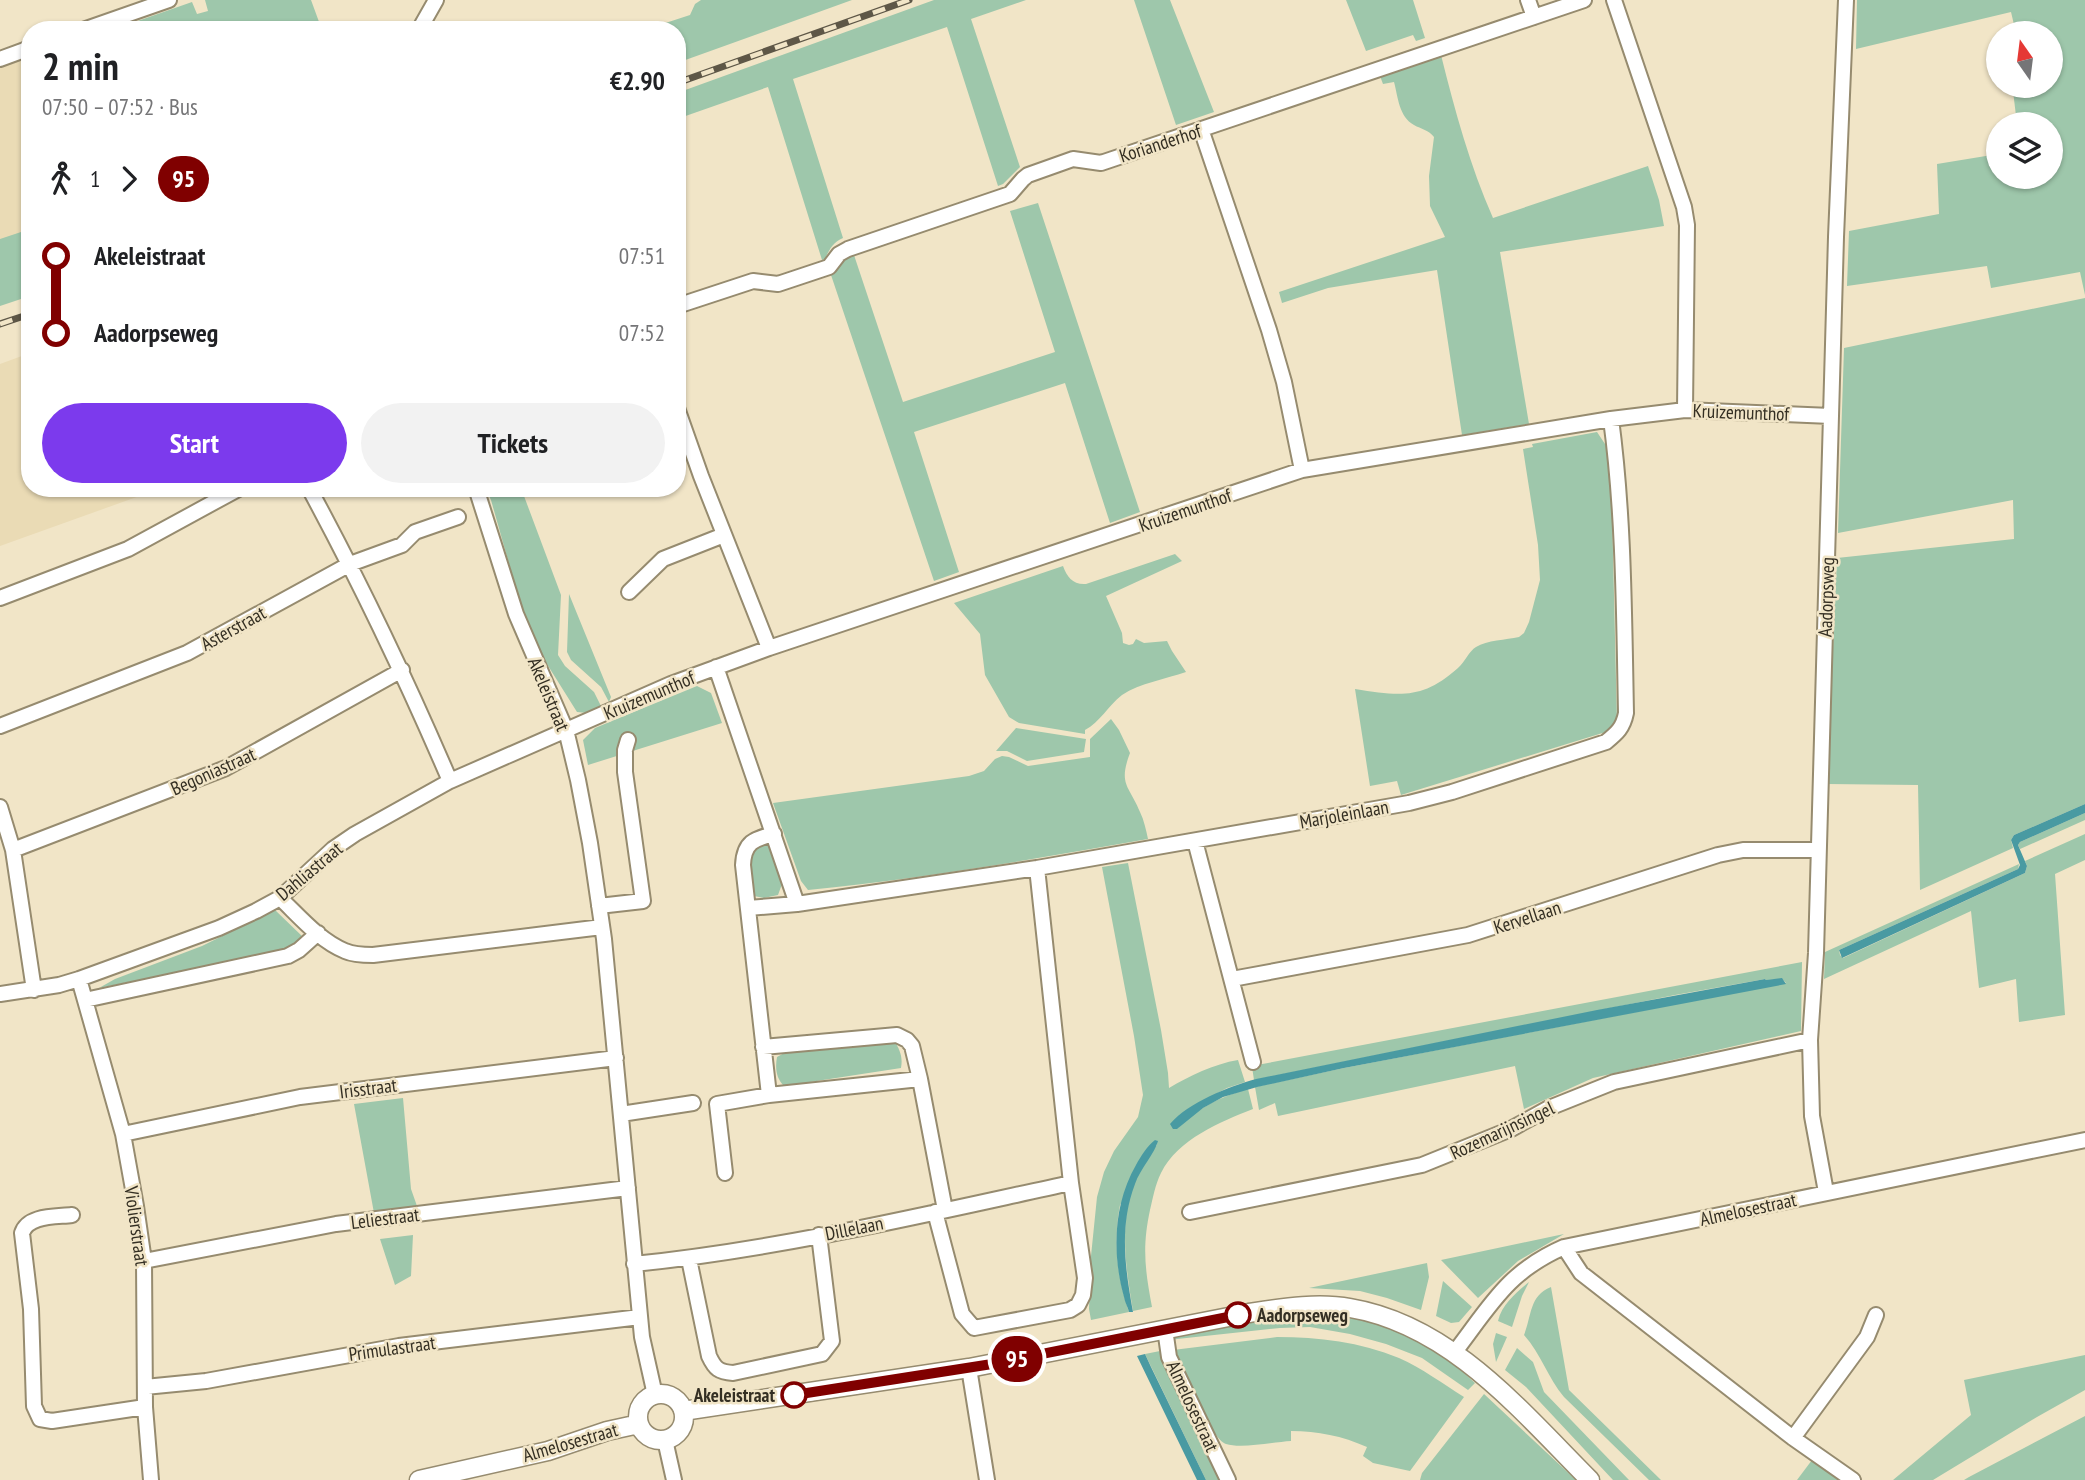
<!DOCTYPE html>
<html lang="en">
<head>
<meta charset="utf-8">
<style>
	:root { --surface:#fff; --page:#f2f2f2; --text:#202124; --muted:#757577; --accent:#7c3aed }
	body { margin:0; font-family:"PT Sans Narrow",sans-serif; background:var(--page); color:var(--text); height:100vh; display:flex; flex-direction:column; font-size:26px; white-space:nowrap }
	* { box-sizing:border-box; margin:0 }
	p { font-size:23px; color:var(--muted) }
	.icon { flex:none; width:38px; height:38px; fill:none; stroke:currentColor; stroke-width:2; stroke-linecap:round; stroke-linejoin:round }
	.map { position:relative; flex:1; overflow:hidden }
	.drawer { position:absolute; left:21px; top:21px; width:665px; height:476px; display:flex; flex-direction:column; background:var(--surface); border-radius:28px; box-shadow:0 2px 5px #0004 }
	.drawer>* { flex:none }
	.badge { padding:0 14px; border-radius:23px; font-size:24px; line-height:46px }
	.needle { width:46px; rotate:346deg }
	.tools { position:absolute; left:1986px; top:21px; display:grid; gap:14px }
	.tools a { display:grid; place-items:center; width:77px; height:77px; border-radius:50%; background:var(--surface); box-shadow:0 2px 5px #0004; font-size:35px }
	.map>.badge { position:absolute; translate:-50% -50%; box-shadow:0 0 0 4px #fff }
	.legs { display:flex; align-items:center; gap:10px; height:77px; padding:0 21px; font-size:23px }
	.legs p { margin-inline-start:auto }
	.head { display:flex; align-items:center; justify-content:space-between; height:119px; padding:0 21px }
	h1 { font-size:38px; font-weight:600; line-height:52px }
	.action { display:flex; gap:14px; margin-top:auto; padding:14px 21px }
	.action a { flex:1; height:80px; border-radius:42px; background:var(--accent); color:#fff; font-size:28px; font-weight:600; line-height:80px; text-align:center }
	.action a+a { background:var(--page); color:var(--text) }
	ul { padding:0 21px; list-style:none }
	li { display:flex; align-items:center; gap:24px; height:77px; font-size:26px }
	li i { display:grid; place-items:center; width:10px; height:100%; margin:0 9px; background:currentColor }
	li i::after { content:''; width:18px; height:18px; margin:-9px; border:5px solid; border-radius:50%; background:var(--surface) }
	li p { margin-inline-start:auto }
	li:first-child i { background:linear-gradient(#0000 50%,currentColor 0) }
	li:last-child i { background:linear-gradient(currentColor 50%,#0000 0) }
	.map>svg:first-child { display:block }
	.built { fill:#eadbb5 }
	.green { fill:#9ec7ab }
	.water { fill:#499aa2 }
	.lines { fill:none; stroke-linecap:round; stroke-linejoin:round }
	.minor-casing { stroke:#968b6f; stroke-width:18 }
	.tertiary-casing { stroke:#968b6f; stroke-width:21 }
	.minor { stroke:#fff; stroke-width:14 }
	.tertiary { stroke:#fff; stroke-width:18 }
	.rail-casing { stroke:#5e5747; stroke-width:7 }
	.rail { stroke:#f1e5c7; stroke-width:4.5; stroke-dasharray:13; stroke-linecap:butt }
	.line-1-casing { stroke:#fff; stroke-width:16 }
	.line-1 { stroke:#800000; stroke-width:10 }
	.stop-1-dot { fill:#fff; stroke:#800000; stroke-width:3.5 }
	.labels { text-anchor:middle; stroke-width:5; stroke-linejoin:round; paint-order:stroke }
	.street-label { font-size:19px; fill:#342f23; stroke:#f1e5c7 }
	.stop-label { font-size:19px; font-weight:bold; fill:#342f23; stroke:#f1e5c7; text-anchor:start }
</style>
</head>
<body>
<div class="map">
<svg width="2085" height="1480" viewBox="0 0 2085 1480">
	<rect width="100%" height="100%" fill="#f1e5c7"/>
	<path class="built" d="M30,46V239L0,250V56Z
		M30,353V488H143L145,494L0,546V364Z"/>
	<path class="green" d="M205,0H311L322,30H134L132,23L192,2L197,14L208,11Z
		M701,0H852L677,63V30H644L690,15L695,4Z
		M934,0H1026L971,19L1020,167L1003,184L998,186L947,27L793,79L843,238C833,242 829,250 825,259L822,260L768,87L677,119V93Z
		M1134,0H1170L1214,112L1176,125Z
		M1346,0H1413L1425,38L1416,41L1413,35L1366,51Z
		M1857,0H2085V295L2080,272L1991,288L1987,266L1847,286L1849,231L1939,214L1937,164L1998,154V177H2051V124H2017L2013,91L2028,88L2027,86H2051V33H2016L2011,12L1856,49Z
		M1441,55C1455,111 1470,166 1493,218L1648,166L1659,200L1664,226L1500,252L1529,424L1462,435L1437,270L1328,288L1282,303L1279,292L1445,237L1430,206L1429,176L1434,137C1429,130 1421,129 1414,125C1399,117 1398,97 1394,82L1383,84L1380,76Z
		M1038,203L1140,512L1110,523L1065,383L914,432L959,572L934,581L831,275L834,274L846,254L853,252L903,402L1055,352L1010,211Z
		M30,229V296L0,306V239Z
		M2085,298V804L2014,835L2011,840L2013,848L1920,890L1918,785L1827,784L1837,558L2014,539L2013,500L1838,533L1844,348Z
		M1597,432L1609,450L1611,469L1617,722L1609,731L1401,795L1397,781L1370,786L1355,689C1400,696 1422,700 1458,668C1465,662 1469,651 1476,647C1487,640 1506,640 1519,637L1524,633L1529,622L1540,580L1538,545L1523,449L1533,447L1532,444Z
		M485,488H518L524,496L561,595L558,655L565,666L594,692L601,706L587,713L577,712L535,645L526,624L491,500Z
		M1175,554L1182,561L1106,596L1122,633L1123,643L1129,645L1133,644L1136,639L1144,643L1167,641L1172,651L1186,672C1166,679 1140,683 1122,695C1108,706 1100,722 1085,730V734L1019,723L1009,717L985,675L980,634L954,603L1063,566C1067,577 1073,585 1086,584Z
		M569,594L611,697L609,702L601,687L571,660L567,652Z
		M697,686L711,693L722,723L588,765L583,740L595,728Z
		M1111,719L1119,730L1130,753C1118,785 1129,785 1140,812C1144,820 1146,830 1148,839C1035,859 922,879 808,890L801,881L773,803L969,776L984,771L995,759L1002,756L1009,757L1028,766L1090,757V739Z
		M1016,728L1086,739L1084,752L1027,761L1007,751H996Z
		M2085,813V820L2020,849L2018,845L2020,842Z
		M2085,834V860L2055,874L2065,1015L2019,1022L2016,979L1979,988L1971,911L1824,979L1825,952L2019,864L2018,869L1839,950L1840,955L1843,958L2025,873L2027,866L2025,861Z
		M769,838L782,884L778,895L764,898L754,896L748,872L752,849Z
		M1128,863L1161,1030L1168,1073L1169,1088C1189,1076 1214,1064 1238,1060L1245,1082L1227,1088L1188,1109L1177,1129C1195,1109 1221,1096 1248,1089L1253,1109C1220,1122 1178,1139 1161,1173C1155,1185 1153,1198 1150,1210C1142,1247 1145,1270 1152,1307L1133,1311C1123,1251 1115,1196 1157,1145L1156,1140L1120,1205C1113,1241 1117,1277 1129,1312L1091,1320L1089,1309L1091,1256L1097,1197L1104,1172L1114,1151L1138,1117L1143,1095L1134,1036L1102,867Z
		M275,910L303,937L295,947L286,950L99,988L115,979L202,946Z
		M1802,962L1801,1031L1593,1078L1524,1109L1515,1066L1278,1116L1275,1103L1259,1110L1255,1087L1344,1068L1786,983L1782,979L1766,980L1765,979L1675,995L1254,1080L1252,1067L1257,1065Z
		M886,1039L894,1040C900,1050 903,1057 901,1068L784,1086C776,1078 775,1068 777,1057L786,1052Z
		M403,1098L411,1189L417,1206L374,1213L354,1104Z
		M1564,1234L1518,1261L1478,1298L1441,1260Z
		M413,1235L411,1276L395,1285L380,1239Z
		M1427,1263L1429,1277L1421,1310L1387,1298L1360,1291L1309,1288Z
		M1443,1281L1472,1307L1459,1322L1451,1323L1436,1316Z
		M1529,1282L1522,1296L1512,1327L1498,1321C1502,1304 1516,1293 1529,1282Z
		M1551,1287L1569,1390L1661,1480H1649L1564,1397C1548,1378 1541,1354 1524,1335C1532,1315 1529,1296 1551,1287Z
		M1290,1315C1316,1316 1342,1316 1367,1321C1393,1326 1429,1345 1450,1361C1459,1367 1467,1376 1475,1383L1468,1390L1422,1358L1386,1344L1350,1334L1310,1327L1280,1328L1168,1340L1178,1333Z
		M1496,1333L1507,1337L1496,1362L1493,1344Z
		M1277,1337C1319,1337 1360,1342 1399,1358C1422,1368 1443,1384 1464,1397L1410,1471L1373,1463L1363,1456L1367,1447C1342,1436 1318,1431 1291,1431V1441C1274,1442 1241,1449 1226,1444C1211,1439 1181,1367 1173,1350Z
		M1517,1348L1533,1362L1544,1392L1629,1480H1613L1526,1387L1505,1370Z
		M1160,1351L1223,1480H1206L1145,1354Z
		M2085,1355V1390L2037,1417L1933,1480H1893L1971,1415L1964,1380Z
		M1484,1394L1576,1480H1420L1422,1473Z
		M2085,1416V1480H1964L1969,1477Z
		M1812,1460L1838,1480H1797Z"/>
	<path class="water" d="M2085,804V813L2020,842L2018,845L2027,866L2025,873L1842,958L1839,950L2018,869L2020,865L2011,840L2014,835Z
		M1782,978L1786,984L1344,1068L1257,1087L1223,1097L1203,1108L1177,1129H1173L1170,1124C1189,1102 1228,1087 1256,1079L1597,1010L1765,979L1766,980Z
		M1155,1140L1158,1141C1155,1153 1140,1169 1135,1184C1119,1226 1125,1268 1133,1312H1129C1128,1307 1125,1303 1124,1297C1112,1254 1113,1205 1136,1165C1141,1156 1147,1146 1155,1140Z
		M1145,1354L1151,1367L1206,1480H1197L1137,1356Z"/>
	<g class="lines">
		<defs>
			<path id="minor" d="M1528,0L1534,17
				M1614,0L1684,207L1687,225L1685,410
				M83,30L169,0
				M419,30L436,0
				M0,59L30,48
				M1201,129L1269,330L1284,382L1302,470
				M677,306L753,281L778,284L829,267L839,254L848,249L1010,194L1023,179L1028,175L1073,159L1101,163L1584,0
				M677,408L701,476L769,648
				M309,488C361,584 407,681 450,781
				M476,488L516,614L566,730L578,780L590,843L604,939L642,1337L655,1395
				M629,592L663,559L724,535
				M0,598L128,549L240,488
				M716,667L797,904
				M0,726L187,653L350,564L402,545L415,532L458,517
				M0,807L13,850L34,990
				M774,834C754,839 744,842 743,865L769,1095L920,1079
				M1195,841L1253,1062
				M13,850L226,768L402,670
				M280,898C299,916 320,941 345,951C354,955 364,955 373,955L602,927
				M599,906L643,901L625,772V750L628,740
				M748,908L797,904L1037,868L1409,803L1452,792L1606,742C1617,733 1623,728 1626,713C1624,615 1624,516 1611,419
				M79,979L123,1134L136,1206L144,1261L145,1407L151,1480
				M1232,979L1468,935L1718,855L1743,850H1818
				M0,994L59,985L79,979L219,928L256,911L280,898L333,849L355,834L450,781L671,684L769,648L1302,470L1611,419L1685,410L1831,416
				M85,1000L288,956L299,950L318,933
				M763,1047L897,1035L907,1040L912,1046L920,1079L945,1210
				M621,1114L693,1103
				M123,1134L300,1097L616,1058
				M725,1173L717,1104L769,1095
				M1826,1192L1812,1116L1810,1040L1816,953L1836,237L1846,0
				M935,1212L962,1314L974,1328L1070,1310L1078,1305L1083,1295L1085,1278L1071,1183L1037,868
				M1190,1212L1422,1165L1511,1129L1549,1108L1614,1082L1810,1040
				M72,1215C55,1217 28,1215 22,1233L31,1309L34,1406L40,1419L52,1421L145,1407
				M1564,1247L1581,1273L1793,1438L1853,1480
				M689,1259L709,1356C715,1369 719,1372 733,1373L822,1354L832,1341L819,1235
				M144,1261L336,1224L628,1188
				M634,1264C781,1249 927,1214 1071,1183
				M1165,1329L1169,1357L1228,1480
				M1454,1353C1491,1305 1507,1272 1564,1247L2085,1140
				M969,1368L987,1480
				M145,1387L206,1381L399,1346L640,1317
				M1793,1438L1867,1337L1876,1315
				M665,1440L674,1480"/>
			<path id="tertiary" d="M638 1417a23 23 0 1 1 46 0a23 23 0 1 1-46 0Z
				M683,1411L969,1368L1249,1313C1282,1308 1317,1302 1350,1308C1451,1325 1521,1411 1590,1480
				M419,1480L548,1451L607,1431L639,1424"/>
		</defs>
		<use href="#minor" class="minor-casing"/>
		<use href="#tertiary" class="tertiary-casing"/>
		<use href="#minor" class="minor"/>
		<use href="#tertiary" class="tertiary"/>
		<defs>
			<path id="rail" d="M677,83L909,0
				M0,324L30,314"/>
		</defs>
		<use href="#rail" class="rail-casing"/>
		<use href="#rail" class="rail"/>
	</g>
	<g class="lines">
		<defs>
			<path id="line-1" d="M794,1395L992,1364L1238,1315"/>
		</defs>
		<use href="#line-1" class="line-1-casing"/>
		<use href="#line-1" class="line-1"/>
	</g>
	<g class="stop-1-dot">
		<circle cx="1238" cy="1315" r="12"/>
		<circle cx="794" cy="1395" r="12"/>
	</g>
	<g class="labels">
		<g class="street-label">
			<text transform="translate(1160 143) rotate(-18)" y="7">Korianderhof</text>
			<text transform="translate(1741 412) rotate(2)" y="7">Kruizemunthof</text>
			<text transform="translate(1185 510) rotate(-19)" y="7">Kruizemunthof</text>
			<text transform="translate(1826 597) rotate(-88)" y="7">Aadorpsweg</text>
			<text transform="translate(233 628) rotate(-29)" y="7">Asterstraat</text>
			<text transform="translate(549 694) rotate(67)" y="7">Akeleistraat</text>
			<text transform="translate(649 695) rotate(-23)" y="7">Kruizemunthof</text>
			<text transform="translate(213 771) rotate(-24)" y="7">Begoniastraat</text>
			<text transform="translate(1344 814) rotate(-10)" y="7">Marjoleinlaan</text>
			<text transform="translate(309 871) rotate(-40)" y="7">Dahliastraat</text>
			<text transform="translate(1527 917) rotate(-18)" y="7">Kervellaan</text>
			<text transform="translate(368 1088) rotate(-7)" y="7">Irisstraat</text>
			<text transform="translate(1502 1130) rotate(-25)" y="7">Rozemarijnsingel</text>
			<text transform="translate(1748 1209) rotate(-12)" y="7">Almelosestraat</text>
			<text transform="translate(385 1218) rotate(-7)" y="7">Leliestraat</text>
			<text transform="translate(137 1226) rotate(82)" y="7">Violierstraat</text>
			<text transform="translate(854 1228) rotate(-11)" y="7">Dillelaan</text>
			<text transform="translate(392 1348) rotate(-8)" y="7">Primulastraat</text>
			<text transform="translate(1193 1406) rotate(65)" y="7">Almelosestraat</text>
			<text transform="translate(570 1442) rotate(-16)" y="7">Almelosestraat</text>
		</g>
		<g class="stop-label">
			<text x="1257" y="1322">Aadorpseweg</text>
			<text x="775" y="1402" text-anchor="end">Akeleistraat</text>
		</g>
	</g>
</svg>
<div class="tools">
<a><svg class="needle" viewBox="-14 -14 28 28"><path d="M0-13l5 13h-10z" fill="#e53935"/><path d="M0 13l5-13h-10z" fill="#757577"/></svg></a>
<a><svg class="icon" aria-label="layers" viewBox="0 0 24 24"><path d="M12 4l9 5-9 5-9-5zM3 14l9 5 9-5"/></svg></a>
</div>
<b class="badge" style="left:1017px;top:1359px;background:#800000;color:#fff">95</b>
<section class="drawer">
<div class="head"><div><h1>2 min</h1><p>07:50 – 07:52 · Bus</p></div><b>€2.90</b></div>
<div class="legs"><svg class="icon" aria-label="walk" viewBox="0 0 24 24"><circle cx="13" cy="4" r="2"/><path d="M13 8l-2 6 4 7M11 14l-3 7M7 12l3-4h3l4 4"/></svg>1<svg class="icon" aria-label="forward" viewBox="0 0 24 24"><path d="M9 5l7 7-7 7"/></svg><b class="badge" style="background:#800000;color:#fff">95</b></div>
<ul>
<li><i style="color:#800000"></i><b>Akeleistraat</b><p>07:51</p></li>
<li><i style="color:#800000"></i><b>Aadorpseweg</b><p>07:52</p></li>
</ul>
<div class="action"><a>Start</a><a>Tickets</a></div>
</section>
</div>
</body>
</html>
